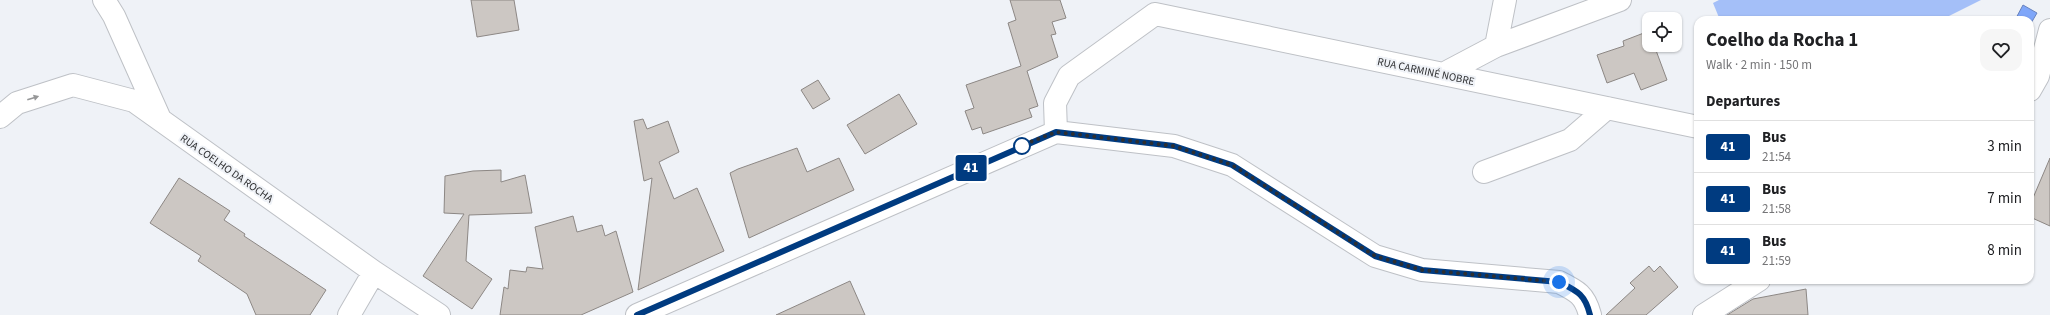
<!DOCTYPE html>
<html lang="en">
<head>
<meta charset="utf-8">
<style>
	:root { --surface:#fff; --page:#f6f6f6; --text:#202124; --muted:#757577; --line:#e0e0e0 }
	body { margin:0; font-family:"Source Sans 3",sans-serif; background:var(--page); color:var(--text); height:100vh; display:flex; flex-direction:column; font-size:15px; white-space:nowrap }
	* { box-sizing:border-box; margin:0 }
	p { font-size:13px; color:var(--muted) }
	.icon { flex:none; width:22px; height:22px; fill:none; stroke:currentColor; stroke-width:2; stroke-linecap:round; stroke-linejoin:round }
	.map { position:relative; flex:1; overflow:hidden }
	.drawer { position:absolute; left:1694px; top:16px; width:340px; height:268px; display:flex; flex-direction:column; background:var(--surface); border-radius:12px; box-shadow:0 1px 3px #0004 }
	.drawer>* { flex:none }
	.badge { padding:0 8px; border-radius:3px; font-size:14px; line-height:26px }
	.controls { position:absolute; left:1642px; top:12px; display:grid; gap:8px }
	.controls a { display:grid; place-items:center; width:40px; height:40px; border-radius:8px; background:var(--surface); box-shadow:0 1px 3px #0004; font-size:20px }
	.you { position:absolute; width:20px; height:20px; margin:-10px; border:3px solid #fff; border-radius:50%; background:#1a73e8; box-shadow:0 0 0 6px #1a73e833 }
	.map>.badge { position:absolute; translate:-50% -50%; box-shadow:0 0 0 2px #fff }
	h2 { padding:0 12px; font-size:15px; line-height:36px }
	.round { display:grid; place-items:center; flex:none; width:42px; height:42px; border-radius:12px; background:var(--page) }
	.head { display:flex; align-items:center; justify-content:space-between; height:68px; padding:0 12px }
	h1 { font-size:19px; font-weight:700; line-height:30px }
	ul { padding:0; list-style:none }
	li { display:flex; align-items:center; gap:12px; height:52px; padding:0 12px; border-top:1px solid var(--line) }
	li div { flex:1 }
	li b { display:block; font-size:15px }
	li em { font-style:normal }
	li .badge { min-width:44px; font-weight:700; text-align:center }
	.map>svg:first-child { display:block }
	.green { fill:#a4bff8 }
	.water { fill:#7fa6f9; stroke:#6782bd }
	.building { fill:#ccc7c3; stroke:#8c8784 }
	.lines { fill:none; stroke-linecap:round; stroke-linejoin:round }
	.minor-casing { stroke:#bec1c6; stroke-width:24 }
	.minor { stroke:#fff; stroke-width:22 }
	.oneway { fill:#969798 }
	.line-casing { stroke:#fff; stroke-width:9 }
	.line { stroke:#003b80; stroke-width:6 }
	.walk { stroke:#2e2f31; stroke-width:4; stroke-dasharray:0 7.2 }
	.stop-dot { fill:#fff; stroke:#003b80; stroke-width:2 }
	.labels { text-anchor:middle; stroke-width:4; stroke-linejoin:round; paint-order:stroke }
	.street-label { font-size:11px; fill:#2e2f31; stroke:#eff2f7 }
</style>
</head>
<body>
<div class="map">
<svg width="2050" height="315" viewBox="0 0 2050 315">
	<rect width="100%" height="100%" fill="#eff2f7"/>
	<path class="green" d="M1719,0H1981L1941,20H1720L1713,3Z"/>
	<path class="water" d="M2023,5L2037,13L2030,25V20H2015Z"/>
	<path class="building" d="M471,0H514L519,30L477,37Z
		M1010,0H1060L1066,18L1052,22L1056,34L1051,35L1058,57L1027,71L1038,106L1029,109L1032,117L983,134L981,127L972,130L965,111L974,108L966,85L1021,66L1008,23L1016,20Z
		M1649,31V45H1654L1667,80L1641,90L1634,73L1607,83L1597,55L1624,46L1623,41Z
		M818,80L830,99L813,109L801,90Z
		M899,94L917,124L865,154L847,125Z
		M643,119L647,129L668,121L679,152L659,162L674,199L697,188L724,251L638,290L652,178L644,181L634,121Z
		M797,148L807,172L839,158L854,190L749,238L730,173L738,169Z
		M2050,158V226L2030,217V205Z
		M501,170V182L525,175L532,213L469,215L466,261L492,279L472,309L423,276L464,214L444,213L445,176L473,171Z
		M179,178L230,211L224,220L245,234L244,236L326,290L310,315H256L247,294L198,261L201,256L150,223Z
		M573,216L577,232L602,225L605,236L616,231L633,292L581,315H500L504,287L508,289L510,270L526,272L527,267L543,269L535,227Z
		M1649,266L1654,272L1660,266L1678,287L1646,315H1606L1635,288L1630,283Z
		M850,281L865,315H776Z
		M1806,289L1808,315H1727L1753,299Z"/>
	<g class="lines">
		<defs>
			<path id="minor" d="M104,0L114,16L160,119
				M1155,14L1698,127
				M1496,46L1505,0
				M1443,74L1496,46L1620,0
				M2030,90L2038,76L2050,30
				M0,117L17,103L73,85L134,101L374,272L439,315
				M1056,132L1055,103L1069,76L1155,14
				M1484,172L1570,140L1607,108
				M349,315L374,272
				M637,315L1056,132L1174,146L1232,165L1375,256L1422,270L1559,282C1577,291 1585,295 1590,315
				M1704,315L1759,280"/>
		</defs>
		<use href="#minor" class="minor-casing"/>
		<use href="#minor" class="minor"/>
	</g>
	<defs><path id="oneway-solid" d="M-6-.8H1V-3.2L6.5 0L1 3.2V.8H-6Z"/></defs>
	<use class="oneway" href="#oneway-solid" transform="translate(33 98) rotate(-18)"/>
	<g class="lines">
		<defs>
			<path id="line" d="M637,315L1056,132L1174,146L1232,165L1375,256L1422,270L1559,282C1577,291 1585,294 1590,315"/>
		</defs>
		<use href="#line" class="line-casing"/>
		<use href="#line" class="line"/>
		<path class="walk" d="M1022,146H1020L1056,132L1174,146L1232,165L1375,256L1422,270L1559,282"/>
	</g>
	<circle class="stop-dot" cx="1022" cy="146" r="8"/>
	<g class="labels">
		<g class="street-label">
			<text transform="translate(1426 71) rotate(12)" y="4">RUA CARMINÉ NOBRE</text>
			<text transform="translate(227 168) rotate(35)" y="4">RUA COELHO DA ROCHA</text>
		</g>
	</g>
</svg>
<div class="controls">
<a><svg class="icon" aria-label="locate" viewBox="0 0 24 24"><circle cx="12" cy="12" r="6"/><path d="M12 2v4M12 18v4M2 12h4M18 12h4"/></svg></a>
</div>
<div class="you" style="left:1559px;top:282px"></div>
<b class="badge" style="left:971px;top:168px;background:#003b80;color:#fff">41</b>
<section class="drawer">
<div class="head"><div><h1>Coelho da Rocha 1</h1><p>Walk · 2 min · 150 m</p></div><a class="round"><svg class="icon" aria-label="heart" viewBox="0 0 24 24"><path d="M12 20l-8-8c-3-5 5-10 8-4 3-6 11-1 8 4z"/></svg></a></div>
<h2>Departures</h2>
<ul>
<li><span class="badge" style="background:#003b80;color:#fff">41</span><div><b>Bus</b><p>21:54</p></div><em>3 min</em></li>
<li><span class="badge" style="background:#003b80;color:#fff">41</span><div><b>Bus</b><p>21:58</p></div><em>7 min</em></li>
<li><span class="badge" style="background:#003b80;color:#fff">41</span><div><b>Bus</b><p>21:59</p></div><em>8 min</em></li>
</ul>
</section>
</div>
</body>
</html>
